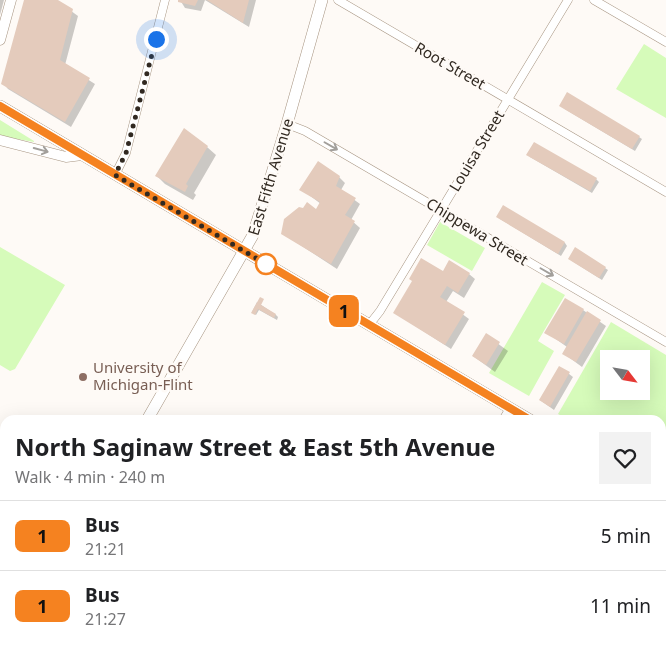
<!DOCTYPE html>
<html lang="en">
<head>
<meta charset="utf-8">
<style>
	:root { --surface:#fff; --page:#f2f2f2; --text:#202124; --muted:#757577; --line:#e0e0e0 }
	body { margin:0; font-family:"Noto Sans",sans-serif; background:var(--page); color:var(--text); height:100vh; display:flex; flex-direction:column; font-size:19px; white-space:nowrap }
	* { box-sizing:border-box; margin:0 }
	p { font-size:16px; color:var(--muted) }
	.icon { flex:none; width:28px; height:28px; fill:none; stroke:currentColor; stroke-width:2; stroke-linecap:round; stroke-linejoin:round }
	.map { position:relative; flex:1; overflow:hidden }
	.side { position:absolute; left:0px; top:415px; width:666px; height:235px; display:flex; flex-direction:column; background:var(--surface); border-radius:15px 15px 0 0; box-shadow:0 5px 20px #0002 }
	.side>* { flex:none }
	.badge { padding:0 10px; border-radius:8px; font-size:18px; line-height:32px }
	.needle { width:32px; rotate:121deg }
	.controls { position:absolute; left:600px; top:350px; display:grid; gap:10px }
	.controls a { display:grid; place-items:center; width:50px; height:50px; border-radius:0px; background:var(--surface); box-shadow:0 5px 20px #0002; font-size:25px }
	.you { position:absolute; width:25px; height:25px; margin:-12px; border:4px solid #fff; border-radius:50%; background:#1a73e8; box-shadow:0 0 0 8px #1a73e833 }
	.map>.badge { position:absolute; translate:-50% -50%; box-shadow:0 0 0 2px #fff }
	.round { display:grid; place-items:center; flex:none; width:52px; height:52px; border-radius:0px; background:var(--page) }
	.overview { display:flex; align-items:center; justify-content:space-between; height:85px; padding:0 15px }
	h1 { font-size:24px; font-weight:700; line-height:38px }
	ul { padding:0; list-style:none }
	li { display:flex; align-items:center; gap:15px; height:70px; padding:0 15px; border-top:1px solid var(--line) }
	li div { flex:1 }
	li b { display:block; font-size:19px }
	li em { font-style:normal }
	li .badge { min-width:55px; font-weight:700; text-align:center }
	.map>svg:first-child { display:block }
	.green { fill:#d6fbba; fill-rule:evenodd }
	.shadow { fill:#0003 }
	.building { fill:#e4cbbc }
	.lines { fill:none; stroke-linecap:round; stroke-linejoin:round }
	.minor-casing { stroke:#a79582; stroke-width:9 }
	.tertiary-casing { stroke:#a79582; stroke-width:11 }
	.secondary-casing { stroke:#a79582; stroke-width:12 }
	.minor { stroke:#fff; stroke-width:8 }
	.tertiary { stroke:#fff; stroke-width:10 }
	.secondary { stroke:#fff; stroke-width:11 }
	.oneway { stroke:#a29f9b }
	.line-casing { stroke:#fff; stroke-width:11 }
	.line { stroke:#f58220; stroke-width:8 }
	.walk { stroke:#312921; stroke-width:5; stroke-dasharray:0 9 }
	.stop-dot { fill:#fff; stroke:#f58220; stroke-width:2.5 }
	.education-dot { fill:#8d6e63; stroke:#fefaf6; stroke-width:2 }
	.labels { text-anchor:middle; stroke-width:5; stroke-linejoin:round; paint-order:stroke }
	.street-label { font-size:15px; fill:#312921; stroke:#fefaf6 }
	.education-label { font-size:15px; fill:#785e54; stroke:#fefaf6; text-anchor:start }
</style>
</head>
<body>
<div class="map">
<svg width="666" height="650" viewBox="0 0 666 650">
	<rect width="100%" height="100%" fill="#fefaf6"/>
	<path class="green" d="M644,44L666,58V118L616,89Z
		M0,120L34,141V142L0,136Z
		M440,222L485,248L472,271L427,245Z
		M0,247L65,285L15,369L10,371L0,365Z
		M542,282L565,295L538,341L554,351L529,396L489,373Z
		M611,322L666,355V480L661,477V420H569L558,414ZM609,359H641V391H609Z"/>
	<path class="shadow" d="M0,0H4L0,15Z
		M25,0H56L78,16L65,65L95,84L71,127L8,89L3,83Z
		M180,0H205L201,11L185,8Z
		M205,0H256L249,27Z
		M563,108L639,137L642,139L635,151Z
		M534,143L596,179L599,182L592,193L530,157Z
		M207,147L216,155L194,193L196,195L193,200L165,184L156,175Z
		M339,177L345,183L341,190L360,204L351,220L360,228L337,269L282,233L317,211L321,204L301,189Z
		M504,207L565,243L567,246L561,256L500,219Z
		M572,261L605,268L608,270L602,280Z
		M443,273L469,274L475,279L464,298L453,291L446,302L469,319L451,349L395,313Z
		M257,302L276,315L278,317L277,320L259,310L256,315L252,312Z
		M583,310L606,326L582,367L563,353L567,347L546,332Z
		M486,335L508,351L495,372L473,356Z
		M560,367L573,377L554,410L540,400Z"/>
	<path class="building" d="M24,0H58L73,9L60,60L90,78L65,122L1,84Z
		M178,0H198L195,6L178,2Z
		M207,0H249L243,23Z
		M567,92L640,136L632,149L559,106Z
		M184,128L208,146L186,184L188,186L185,192L155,176Z
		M534,142L597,178L590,191L526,155Z
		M318,161L340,176L336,186L356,198L345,215L355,221L331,264L281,234L284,219L299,207L303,208L307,202L316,209L320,202L299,190Z
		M503,205L565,242L558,254L496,217Z
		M575,247L606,267L599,278L568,259Z
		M421,258L443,271L449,260L470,273L458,293L447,286L440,297L465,312L445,345L393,313L412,281L409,279Z
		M260,297L264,299L261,305L276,314L274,318L258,309L255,315L251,313Z
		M565,298L584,309L564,344L544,333Z
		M587,311L601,320L576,362L562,354Z
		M486,333L500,342L486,365L472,356Z
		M559,366L570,372L550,407L539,400Z
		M54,645H63L66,650H51Z"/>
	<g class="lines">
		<defs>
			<path id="minor" d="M338,0L666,192
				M594,0L666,42
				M287,124L305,131L666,342
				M115,175L126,153L165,0
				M369,325L380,311L568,0
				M503,420L510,408
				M82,645L85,650
				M162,645L170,650
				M313,645L316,650
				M426,645L429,650
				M602,645L606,650
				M135,650L138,645
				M286,650L307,645
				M543,650L544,645"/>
			<path id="tertiary" d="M0,40L11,0
				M0,140L66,157L82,155"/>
			<path id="secondary" d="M0,106L530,420
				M147,420L253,235L287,124L322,0
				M661,498L666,501
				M14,650L16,645"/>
		</defs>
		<use href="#minor" class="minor-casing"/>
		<use href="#tertiary" class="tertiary-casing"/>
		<use href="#secondary" class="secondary-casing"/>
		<use href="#minor" class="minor"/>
		<use href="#tertiary" class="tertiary"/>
		<use href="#secondary" class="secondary"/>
	</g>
	<defs><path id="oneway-shaft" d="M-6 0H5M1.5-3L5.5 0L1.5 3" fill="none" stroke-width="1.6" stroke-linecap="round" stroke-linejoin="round" transform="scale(1.25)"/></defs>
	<g class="oneway">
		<use href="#oneway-shaft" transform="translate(331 146) rotate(30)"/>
		<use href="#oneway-shaft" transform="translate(41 150) rotate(15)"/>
		<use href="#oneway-shaft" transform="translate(547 272) rotate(30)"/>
	</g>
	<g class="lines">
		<defs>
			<path id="line" d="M0,106L530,420"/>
		</defs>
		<use href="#line" class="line-casing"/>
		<use href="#line" class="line"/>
		<path class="walk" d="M156,39L126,153L115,175L266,264"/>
	</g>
	<circle class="stop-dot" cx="266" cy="264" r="10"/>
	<circle class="education-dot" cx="83" cy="377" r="5"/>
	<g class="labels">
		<g class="street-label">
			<text transform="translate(450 66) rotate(30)" y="5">Root Street</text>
			<text transform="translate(477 151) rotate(-59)" y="5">Louisa Street</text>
			<text transform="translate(271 177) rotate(-73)" y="5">East Fifth Avenue</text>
			<text transform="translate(477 232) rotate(31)" y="5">Chippewa Street</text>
		</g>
		<g class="education-label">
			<text x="93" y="373">University of<tspan x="93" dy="17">Michigan-Flint</tspan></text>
		</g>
	</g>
</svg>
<div class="controls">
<a><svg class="needle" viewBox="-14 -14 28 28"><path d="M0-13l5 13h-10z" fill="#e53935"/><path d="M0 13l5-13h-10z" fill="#757577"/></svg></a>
</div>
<div class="you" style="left:156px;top:39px"></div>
<b class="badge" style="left:344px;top:311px;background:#f58220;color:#111">1</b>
<section class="side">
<div class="overview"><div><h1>North Saginaw Street &amp; East 5th Avenue</h1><p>Walk · 4 min · 240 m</p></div><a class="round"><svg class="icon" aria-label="heart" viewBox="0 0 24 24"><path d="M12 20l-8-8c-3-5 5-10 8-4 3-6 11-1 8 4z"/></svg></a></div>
<ul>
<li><span class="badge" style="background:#f58220;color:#111">1</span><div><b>Bus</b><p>21:21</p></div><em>5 min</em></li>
<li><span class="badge" style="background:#f58220;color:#111">1</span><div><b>Bus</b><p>21:27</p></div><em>11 min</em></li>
</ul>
</section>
</div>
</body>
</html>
